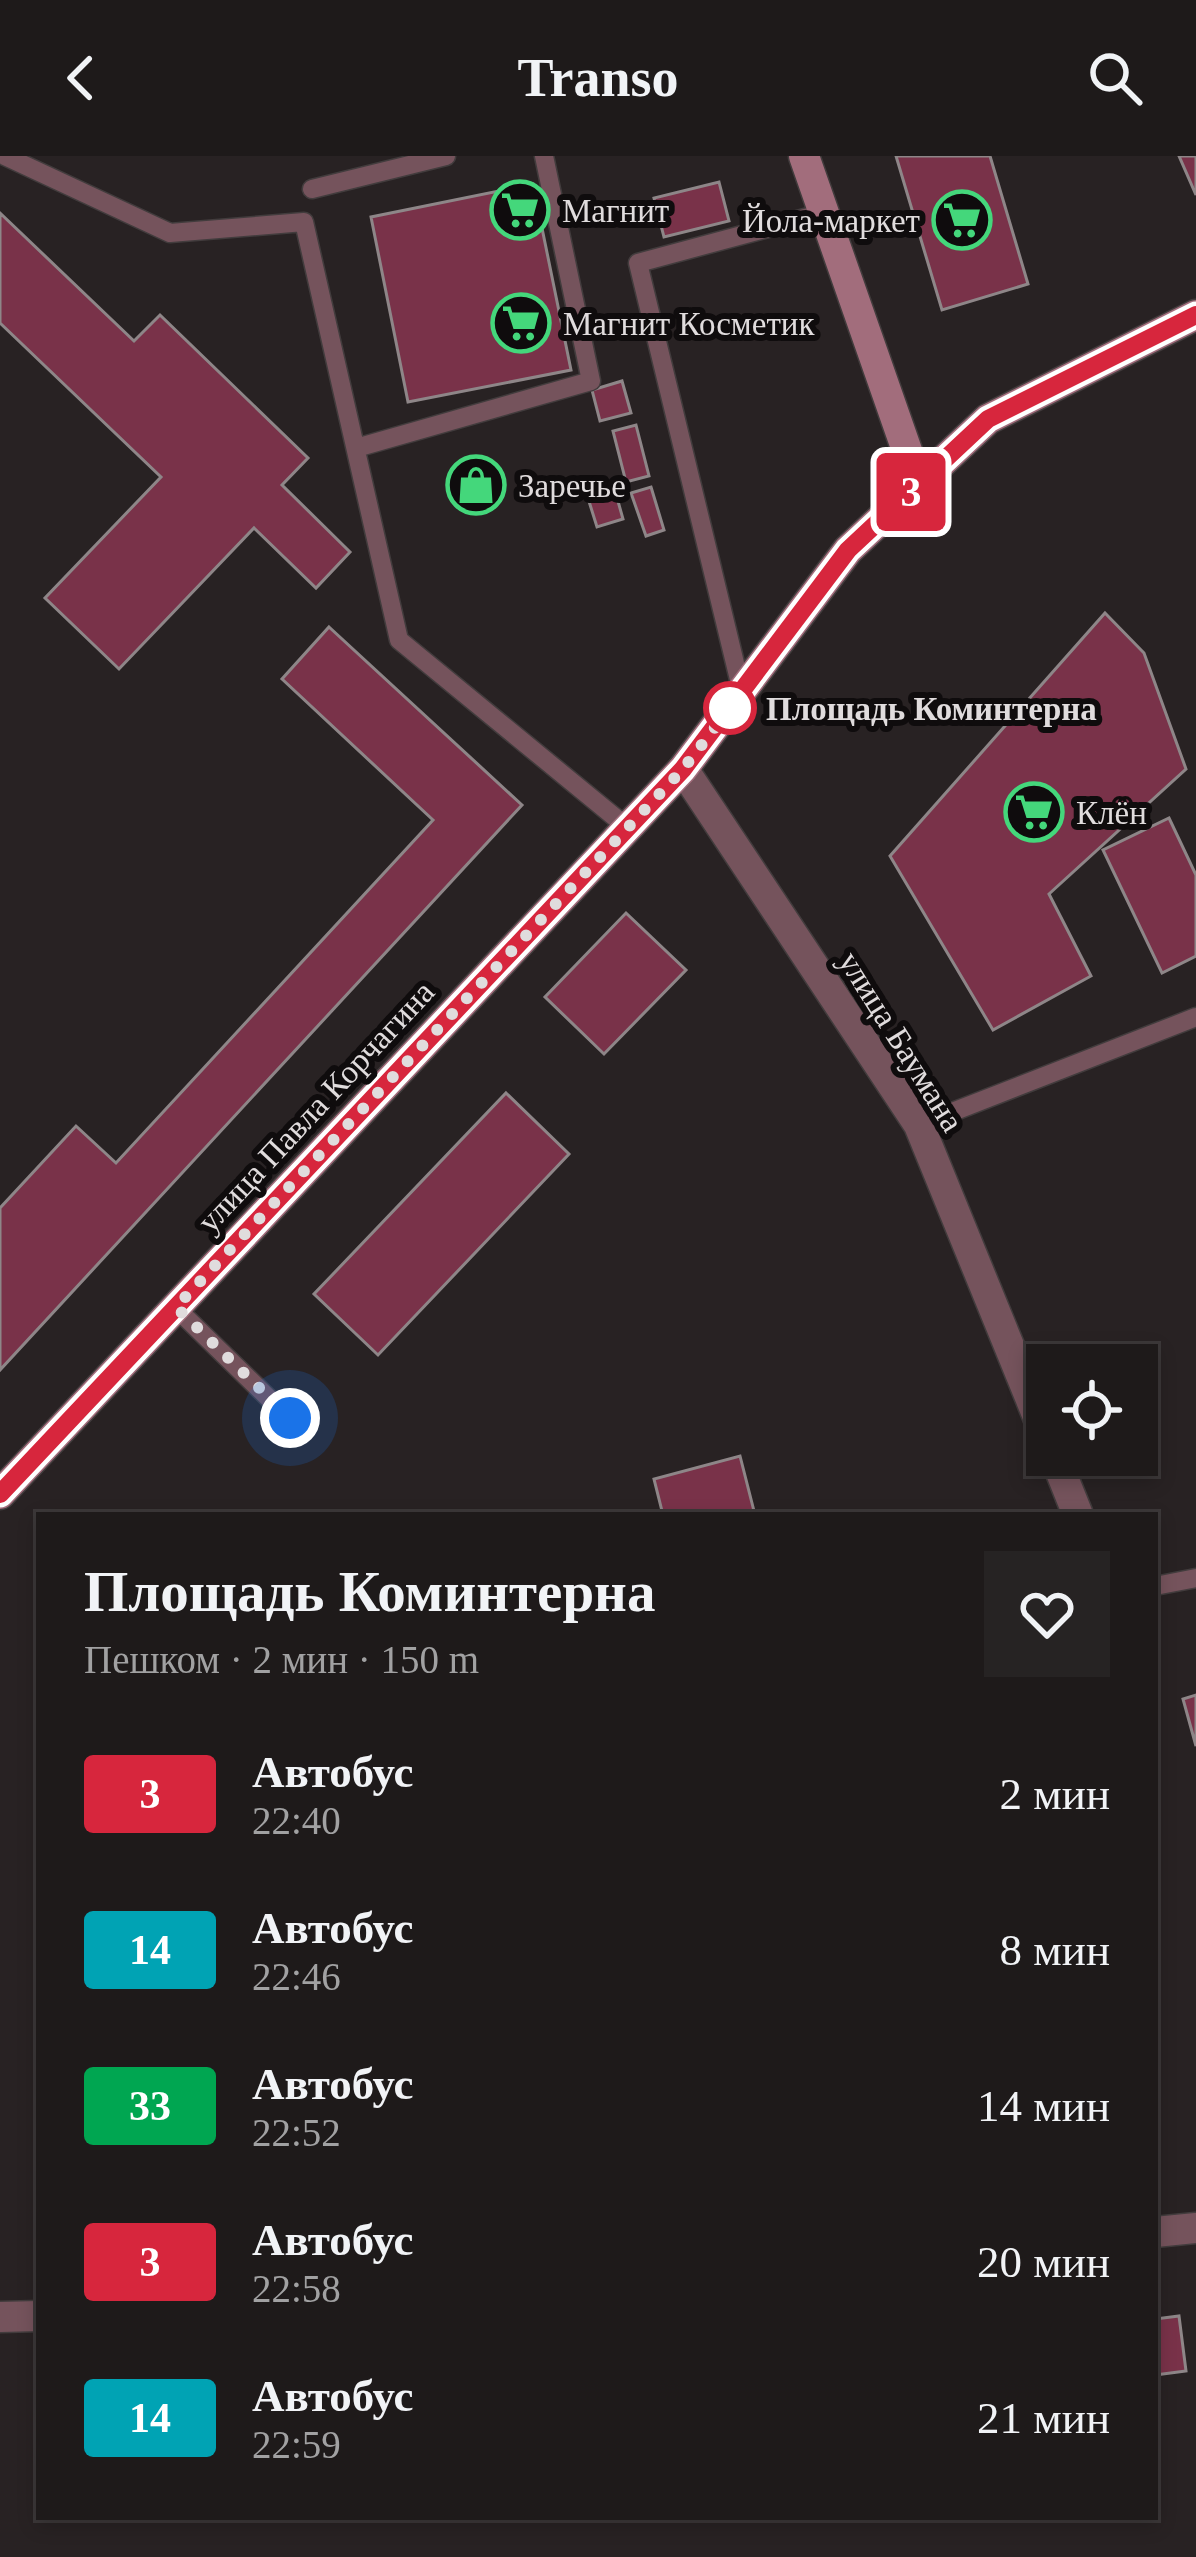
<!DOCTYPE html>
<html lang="ru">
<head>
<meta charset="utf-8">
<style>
	:root { --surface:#1e1a1a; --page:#262323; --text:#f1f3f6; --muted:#a1a1a2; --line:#3c3839 }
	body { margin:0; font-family:Georgia,serif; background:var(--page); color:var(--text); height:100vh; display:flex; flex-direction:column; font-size:45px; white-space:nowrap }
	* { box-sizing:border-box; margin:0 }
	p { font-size:39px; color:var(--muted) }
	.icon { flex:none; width:66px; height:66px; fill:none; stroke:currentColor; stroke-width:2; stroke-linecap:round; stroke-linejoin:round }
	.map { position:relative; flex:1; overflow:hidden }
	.side { position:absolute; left:36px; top:1356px; width:1122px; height:1008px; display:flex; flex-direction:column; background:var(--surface); border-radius:0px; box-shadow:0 6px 18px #0003,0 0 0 3px var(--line) }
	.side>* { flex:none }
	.badge { padding:0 24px; border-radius:9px; font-size:42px; line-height:78px }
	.controls { position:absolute; left:1026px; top:1188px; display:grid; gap:24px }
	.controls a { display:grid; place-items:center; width:132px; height:132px; border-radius:0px; background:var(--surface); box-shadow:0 6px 18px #0003,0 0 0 3px var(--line); font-size:60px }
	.you { position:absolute; width:60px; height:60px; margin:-30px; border:9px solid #fff; border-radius:50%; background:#1a73e8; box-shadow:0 0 0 18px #1a73e833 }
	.map>.badge { position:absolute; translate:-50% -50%; box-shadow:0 0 0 6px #fff }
	.round { display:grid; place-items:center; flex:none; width:126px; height:126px; border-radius:0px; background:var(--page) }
	.summary { display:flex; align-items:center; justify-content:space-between; height:204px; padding:0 48px }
	h1 { font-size:57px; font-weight:700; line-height:90px }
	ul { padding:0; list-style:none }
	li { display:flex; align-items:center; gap:36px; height:156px; padding:0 48px }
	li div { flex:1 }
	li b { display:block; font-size:45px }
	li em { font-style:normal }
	li .badge { min-width:132px; font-weight:700; text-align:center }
	header { display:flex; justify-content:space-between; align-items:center; height:156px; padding:0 48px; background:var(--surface); font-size:54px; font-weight:700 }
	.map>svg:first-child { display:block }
	.building { fill:#793249; stroke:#8e8688; stroke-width:3 }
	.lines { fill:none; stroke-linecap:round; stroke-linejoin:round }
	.lane-casing { stroke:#423c3d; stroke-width:21 }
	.street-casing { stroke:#423c3d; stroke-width:33 }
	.secondary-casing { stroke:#423c3d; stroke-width:33 }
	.lane { stroke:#75535c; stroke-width:18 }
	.street { stroke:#75535c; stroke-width:30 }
	.secondary { stroke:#a26d7c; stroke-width:30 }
	.line-casing { stroke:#fff; stroke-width:27 }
	.line { stroke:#d7263d; stroke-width:18 }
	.walk { stroke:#e0dcdd; stroke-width:12; stroke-dasharray:0 21.6 }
	.stop-dot { fill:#fff; stroke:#d7263d; stroke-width:6 }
	.labels { text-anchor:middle; stroke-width:12; stroke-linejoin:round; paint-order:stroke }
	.poi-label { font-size:33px; fill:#e0dcdd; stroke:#0f0c0d; text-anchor:start }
	.stop-label { font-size:33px; font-weight:bold; fill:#e0dcdd; stroke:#0f0c0d; text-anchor:start }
	.street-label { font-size:33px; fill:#e0dcdd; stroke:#0f0c0d }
</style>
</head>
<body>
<header><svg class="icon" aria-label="back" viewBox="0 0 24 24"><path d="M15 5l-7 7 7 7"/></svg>Transo<svg class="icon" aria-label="search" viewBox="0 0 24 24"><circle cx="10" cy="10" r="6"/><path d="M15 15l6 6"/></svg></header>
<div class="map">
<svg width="1196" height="2401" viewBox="0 0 1196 2401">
	<rect width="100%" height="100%" fill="#282223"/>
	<path class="building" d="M896,0H990L1028,128L942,154Z
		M1179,0H1196V39Z
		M719,26L729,65L664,81L654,42Z
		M533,28L571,214L408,246L371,61Z
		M0,57L134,185L160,159L308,302L282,329L350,396L316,432L254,372L119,513L45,442L161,321L0,167Z
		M622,225L631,257L600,265L592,234Z
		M636,269L649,320L626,326L613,275Z
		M483,305L494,345L470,353L458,313Z
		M614,331L623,363L597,371L587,339Z
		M651,331L664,374L646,380L631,337Z
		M1105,457L1144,497L1186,613L1049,738L1091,820L993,874L890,700Z
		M329,471L522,649L0,1214V1052L76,970L116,1007L433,664L282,523Z
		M1169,662L1196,719V800L1162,817L1103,694Z
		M626,757L686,814L604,898L545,841Z
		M506,937L569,998L378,1199L314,1138Z
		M740,1300L755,1359H663L654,1323Z
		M1196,1539V1590L1183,1543Z
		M1179,2160L1186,2215L1155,2219V2163Z"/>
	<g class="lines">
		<defs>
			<path id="lane" d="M5,0L170,77L304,66L399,484L628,672
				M312,33L446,0
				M356,292L591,225L544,0
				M742,536L638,107L820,58
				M919,969L1196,861
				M175,1151L289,1262
				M1155,1430L1196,1422"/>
			<path id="street" d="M683,613L919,969L1047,1283
				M1054,1299L1078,1359
				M1155,2076L1196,2072
				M0,2161L39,2160"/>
			<path id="secondary" d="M804,0L919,329
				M0,1338L683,613L848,394L988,263L1196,159"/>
		</defs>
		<use href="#lane" class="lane-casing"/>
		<use href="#street" class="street-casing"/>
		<use href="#secondary" class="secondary-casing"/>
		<use href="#lane" class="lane"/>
		<use href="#street" class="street"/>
		<use href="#secondary" class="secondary"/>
	</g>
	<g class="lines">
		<defs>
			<path id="line" d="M0,1338L683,613L848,394L988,263L1196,159"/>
		</defs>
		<use href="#line" class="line-casing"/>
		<use href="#line" class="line"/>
		<path class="walk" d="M290,1262L176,1151L683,613L730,552"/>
	</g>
	<defs>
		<symbol id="supermarket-ring" viewBox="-11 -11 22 22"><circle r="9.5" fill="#0f0c0d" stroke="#44d77b" stroke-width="1.5"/><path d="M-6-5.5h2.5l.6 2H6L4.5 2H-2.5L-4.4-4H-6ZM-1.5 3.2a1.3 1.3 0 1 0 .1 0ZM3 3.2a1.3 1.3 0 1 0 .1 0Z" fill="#44d77b"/></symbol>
		<symbol id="shop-ring" viewBox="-11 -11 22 22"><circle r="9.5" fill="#0f0c0d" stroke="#44d77b" stroke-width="1.5"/><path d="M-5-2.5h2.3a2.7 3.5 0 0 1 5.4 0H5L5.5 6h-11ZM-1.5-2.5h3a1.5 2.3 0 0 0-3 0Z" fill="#44d77b"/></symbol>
	</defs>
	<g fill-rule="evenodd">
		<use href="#supermarket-ring" x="487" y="21" width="66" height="66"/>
		<use href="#supermarket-ring" x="929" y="31" width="66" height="66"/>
		<use href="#supermarket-ring" x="488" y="134" width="66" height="66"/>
		<use href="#shop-ring" x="443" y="296" width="66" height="66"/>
		<use href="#supermarket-ring" x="1001" y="623" width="66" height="66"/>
	</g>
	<circle class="stop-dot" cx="730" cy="552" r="24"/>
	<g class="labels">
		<g class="poi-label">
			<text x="562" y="66">Магнит</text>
			<text x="920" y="76" text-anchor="end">Йола-маркет</text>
			<text x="563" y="179">Магнит Косметик</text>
			<text x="518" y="341">Заречье</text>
			<text x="1076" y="668">Клён</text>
		</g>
		<g class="stop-label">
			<text x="766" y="564">Площадь Коминтерна</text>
		</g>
		<g class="street-label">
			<text transform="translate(902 885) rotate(58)" y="12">улица Баумана</text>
			<text transform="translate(315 950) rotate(-47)" y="12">улица Павла Корчагина</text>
		</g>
	</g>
</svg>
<div class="controls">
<a><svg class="icon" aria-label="locate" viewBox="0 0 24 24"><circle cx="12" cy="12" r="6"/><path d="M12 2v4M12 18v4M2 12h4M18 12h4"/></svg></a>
</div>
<div class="you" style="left:290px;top:1262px"></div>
<b class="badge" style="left:911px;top:336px;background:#d7263d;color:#fff">3</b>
<section class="side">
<div class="summary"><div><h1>Площадь Коминтерна</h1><p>Пешком · 2 мин · 150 m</p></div><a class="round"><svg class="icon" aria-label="heart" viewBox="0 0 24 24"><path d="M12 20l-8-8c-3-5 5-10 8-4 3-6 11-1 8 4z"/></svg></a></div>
<ul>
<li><span class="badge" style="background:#d7263d;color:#fff">3</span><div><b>Автобус</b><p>22:40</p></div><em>2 мин</em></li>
<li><span class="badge" style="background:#00a3b4;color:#fff">14</span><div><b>Автобус</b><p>22:46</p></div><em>8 мин</em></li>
<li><span class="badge" style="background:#00a651;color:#fff">33</span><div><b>Автобус</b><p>22:52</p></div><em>14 мин</em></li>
<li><span class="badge" style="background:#d7263d;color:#fff">3</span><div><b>Автобус</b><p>22:58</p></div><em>20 мин</em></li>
<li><span class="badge" style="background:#00a3b4;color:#fff">14</span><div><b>Автобус</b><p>22:59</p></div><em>21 мин</em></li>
</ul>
</section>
</div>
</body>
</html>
